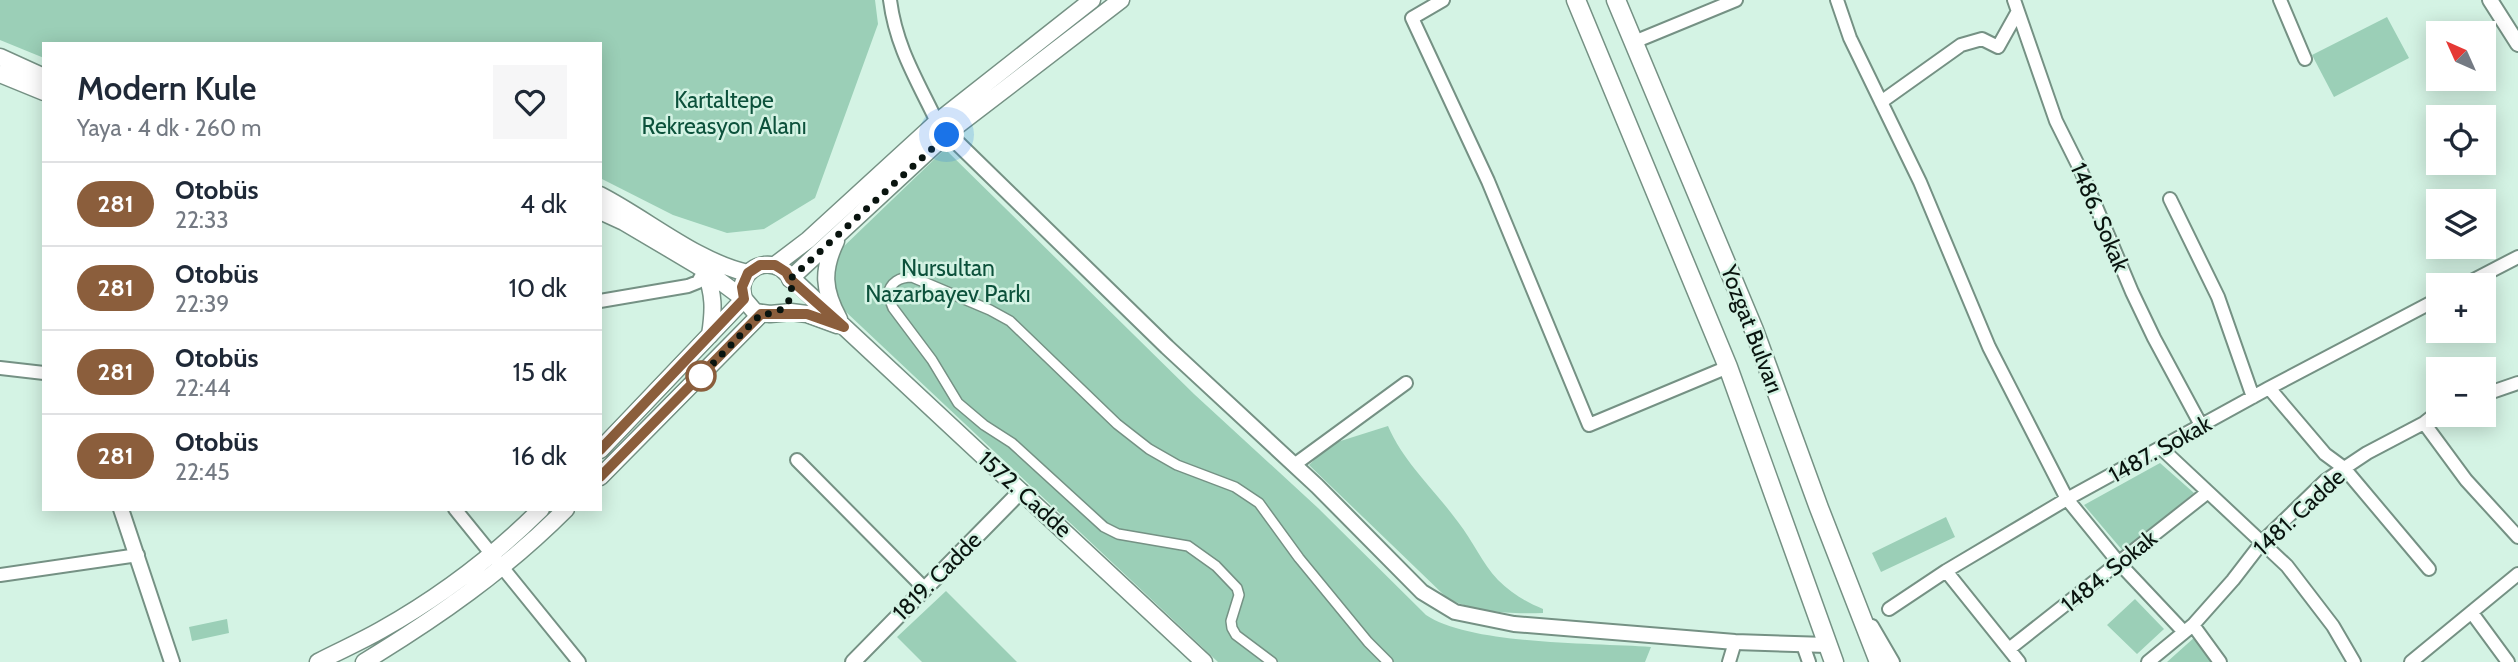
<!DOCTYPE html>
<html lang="tr">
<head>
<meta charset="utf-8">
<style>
	:root { --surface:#fff; --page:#f6f6f7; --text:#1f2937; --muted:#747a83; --line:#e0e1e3 }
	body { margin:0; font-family:Cabin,sans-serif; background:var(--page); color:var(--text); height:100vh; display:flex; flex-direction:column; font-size:26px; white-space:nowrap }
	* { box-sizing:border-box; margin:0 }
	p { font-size:23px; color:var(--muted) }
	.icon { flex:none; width:38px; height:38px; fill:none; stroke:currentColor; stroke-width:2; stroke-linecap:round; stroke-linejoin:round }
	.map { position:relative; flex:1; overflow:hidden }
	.sheet { position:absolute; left:42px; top:42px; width:560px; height:469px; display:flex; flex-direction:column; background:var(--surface); border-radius:0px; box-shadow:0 4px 18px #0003 }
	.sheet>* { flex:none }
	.badge { padding:0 14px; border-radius:23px; font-size:24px; line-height:46px }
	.needle { width:46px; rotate:315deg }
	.controls { position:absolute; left:2426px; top:21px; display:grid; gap:14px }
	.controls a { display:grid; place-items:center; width:70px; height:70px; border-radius:0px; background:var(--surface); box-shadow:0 4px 18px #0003; font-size:35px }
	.you { position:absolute; width:35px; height:35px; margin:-18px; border:5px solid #fff; border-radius:50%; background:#1a73e8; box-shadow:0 0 0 10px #1a73e833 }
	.map>.badge { position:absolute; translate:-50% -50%; box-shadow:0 0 0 4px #fff }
	.round { display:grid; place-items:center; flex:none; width:74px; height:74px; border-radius:0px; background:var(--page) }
	.summary { display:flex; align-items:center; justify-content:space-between; height:119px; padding:0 35px }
	h1 { font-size:33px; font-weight:600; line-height:52px }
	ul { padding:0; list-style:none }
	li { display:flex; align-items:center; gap:21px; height:84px; padding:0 35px; border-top:2px solid var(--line) }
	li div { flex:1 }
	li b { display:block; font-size:26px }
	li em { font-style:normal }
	li .badge { min-width:77px; font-weight:700; text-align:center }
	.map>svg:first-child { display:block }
	.green { fill:#9bcfb7 }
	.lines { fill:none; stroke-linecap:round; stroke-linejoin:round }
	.pedestrian-casing { stroke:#759184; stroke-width:12 }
	.minor-casing { stroke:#759184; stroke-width:16 }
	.tertiary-casing { stroke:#759184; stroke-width:18 }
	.secondary-casing { stroke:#759184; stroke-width:19 }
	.primary-casing { stroke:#759184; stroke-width:21 }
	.pedestrian { stroke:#fff; stroke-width:9 }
	.minor { stroke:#fff; stroke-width:12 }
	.tertiary { stroke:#fff; stroke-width:14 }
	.secondary { stroke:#fff; stroke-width:16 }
	.primary { stroke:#fff; stroke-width:18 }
	.line-casing { stroke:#fff; stroke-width:16 }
	.line { stroke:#8b5e3c; stroke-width:10 }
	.walk { stroke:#09140f; stroke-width:7; stroke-dasharray:0 12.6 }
	.stop-dot { fill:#fff; stroke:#8b5e3c; stroke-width:3.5 }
	.labels { text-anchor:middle; stroke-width:5; stroke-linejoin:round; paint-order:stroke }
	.park-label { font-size:23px; fill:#0c513b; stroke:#d4f3e4 }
	.street-label { font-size:23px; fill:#09140f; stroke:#d4f3e4 }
</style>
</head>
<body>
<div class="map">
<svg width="2518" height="662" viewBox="0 0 2518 662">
	<rect width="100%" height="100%" fill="#d4f3e4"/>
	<path class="green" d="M0,0H875L878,24L815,198L764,229L727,233L673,215L600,178V44H44V58L0,40Z
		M2387,17L2409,58L2334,97L2312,55Z
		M945,149L1194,394L1318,508L1426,615C1470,645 1594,643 1651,647L1645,662H1218L846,312C828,294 828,270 841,249Z
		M1388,426C1404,463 1434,489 1458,522C1473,541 1482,563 1498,580C1511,593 1526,602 1543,609V613C1512,614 1473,613 1446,597L1309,465L1331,444Z
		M2160,463L2194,493L2123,551L2084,505Z
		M1946,517L1955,537L1881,572L1872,553Z
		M946,591L1017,662H922L897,637Z
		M2135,599L2164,629L2137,654L2107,625Z
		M227,619L229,633L192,641L189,627Z
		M2196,636L2214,662H2167Z"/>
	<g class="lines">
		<defs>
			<path id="pedestrian" d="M1272,662L1236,635L1232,628L1231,621L1239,595L1237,588L1216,566L1188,546L1118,534L1104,527L1012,443L984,425L958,403L932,360L893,308L888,295C890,282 900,277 912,277L990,310L1010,321L1117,424L1149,449L1177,465L1235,487L1259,503L1299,558L1368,642L1388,662"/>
			<path id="minor" d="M890,0C896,47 917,80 937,122
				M1443,0L1412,18L1488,181L1589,425L1728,367
				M1837,0L1850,38L1920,182L1989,347L2067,499L2119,563L2184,632
				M2014,0L2056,121L2081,171L2132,292L2154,338L2202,427
				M2280,0L2305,59
				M1634,42L1736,0
				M1881,102L1961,45L1982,39L1998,47L2017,13
				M2170,199L2218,297L2253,397
				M2464,285L2518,257
				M600,301L688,286L698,282L708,264
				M0,368L44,373
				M2269,388L2325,454L2344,468L2429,569
				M2483,395L2518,383
				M2424,423L2466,480L2518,537
				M2161,448L2287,566L2333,626L2354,662
				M797,460L925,589
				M1294,465L1406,383
				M455,509L579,662
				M1946,571L2019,662
				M0,575L138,555
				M1889,609L1946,571L2067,499L2269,388L2438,299
				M2472,613L2508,662
				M2193,625L2220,662
				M1872,626L1893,662
				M1803,645L1809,662
				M2009,649L2208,492
				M1729,662L1735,642
				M2148,662L2193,625L2233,580L2263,541L2325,481L2367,453L2424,423L2438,412
				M2411,662L2518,574"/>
			<path id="tertiary" d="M2490,0L2518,44
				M940,126L1167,347L1317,486L1422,592L1455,612L1514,624L1735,642L1827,645
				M121,509L172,662
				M853,662L1021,491"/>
			<path id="secondary" d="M0,57L44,77
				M0,74L44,92
				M600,195C647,219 697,262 748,273
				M600,211L624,222L705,270L744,299L755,312L770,314L791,312L807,314L837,325
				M836,241C822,270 823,290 839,319
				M775,265L808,240L937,122L1092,0
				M705,270C714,295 714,309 710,335
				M790,279L949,132L1121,0
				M744,299C736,275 759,257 781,268L1204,662
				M600,450L744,299
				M600,477L761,314
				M318,662C339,651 360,642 381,630C438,598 495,555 541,509
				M364,662C438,617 504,571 566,509"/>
			<path id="primary" d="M1576,0L1728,367L1834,662
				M1616,0L1754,330L1819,508L1879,662"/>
		</defs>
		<use href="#pedestrian" class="pedestrian-casing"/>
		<use href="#minor" class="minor-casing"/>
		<use href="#tertiary" class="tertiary-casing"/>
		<use href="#secondary" class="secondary-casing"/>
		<use href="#primary" class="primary-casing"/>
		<use href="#pedestrian" class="pedestrian"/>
		<use href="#minor" class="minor"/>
		<use href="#tertiary" class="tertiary"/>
		<use href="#secondary" class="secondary"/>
		<use href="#primary" class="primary"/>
	</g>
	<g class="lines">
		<defs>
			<path id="line" d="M600,450L744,299L742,287L748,273L760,265H775L786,272L790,279L844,327L807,314H761L600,477"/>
		</defs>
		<use href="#line" class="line-casing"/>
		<use href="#line" class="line"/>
		<path class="walk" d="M701,376L694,383L761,314C783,315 796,300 790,279L947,135"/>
	</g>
	<circle class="stop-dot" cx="701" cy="376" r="14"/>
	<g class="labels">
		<g class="park-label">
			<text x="724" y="108">Kartaltepe<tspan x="724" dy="26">Rekreasyon Alanı</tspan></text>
			<text x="948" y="276">Nursultan<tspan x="948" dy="26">Nazarbayev Parkı</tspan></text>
		</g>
		<g class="street-label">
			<text transform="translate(2100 217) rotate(67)" y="8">1486. Sokak</text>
			<text transform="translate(1752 329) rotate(69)" y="8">Yozgat Bulvarı</text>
			<text transform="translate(2160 449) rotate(-29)" y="8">1487. Sokak</text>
			<text transform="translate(1025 494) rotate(42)" y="8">1572. Cadde</text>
			<text transform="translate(2299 512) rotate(-43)" y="8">1481. Cadde</text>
			<text transform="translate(2109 571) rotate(-39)" y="8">1484. Sokak</text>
			<text transform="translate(937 576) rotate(-45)" y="8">1819. Cadde</text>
		</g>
	</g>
</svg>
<div class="controls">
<a><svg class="needle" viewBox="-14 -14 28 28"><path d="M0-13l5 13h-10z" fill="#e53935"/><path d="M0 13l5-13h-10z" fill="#747a83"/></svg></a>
<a><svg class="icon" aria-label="locate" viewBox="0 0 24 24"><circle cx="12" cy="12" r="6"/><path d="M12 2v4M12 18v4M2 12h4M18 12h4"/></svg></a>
<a><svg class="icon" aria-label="layers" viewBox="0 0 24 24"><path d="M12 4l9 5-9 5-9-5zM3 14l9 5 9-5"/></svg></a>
<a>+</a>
<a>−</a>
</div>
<div class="you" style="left:947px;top:135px"></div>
<section class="sheet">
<div class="summary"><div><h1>Modern Kule</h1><p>Yaya · 4 dk · 260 m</p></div><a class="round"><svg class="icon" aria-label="heart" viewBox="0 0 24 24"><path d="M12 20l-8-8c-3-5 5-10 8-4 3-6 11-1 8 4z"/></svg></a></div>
<ul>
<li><span class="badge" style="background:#8b5e3c;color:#fff">281</span><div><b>Otobüs</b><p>22:33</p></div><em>4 dk</em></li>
<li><span class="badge" style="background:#8b5e3c;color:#fff">281</span><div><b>Otobüs</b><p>22:39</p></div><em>10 dk</em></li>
<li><span class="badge" style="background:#8b5e3c;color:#fff">281</span><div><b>Otobüs</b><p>22:44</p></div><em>15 dk</em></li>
<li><span class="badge" style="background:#8b5e3c;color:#fff">281</span><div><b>Otobüs</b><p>22:45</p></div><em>16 dk</em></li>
</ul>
</section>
</div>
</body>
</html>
